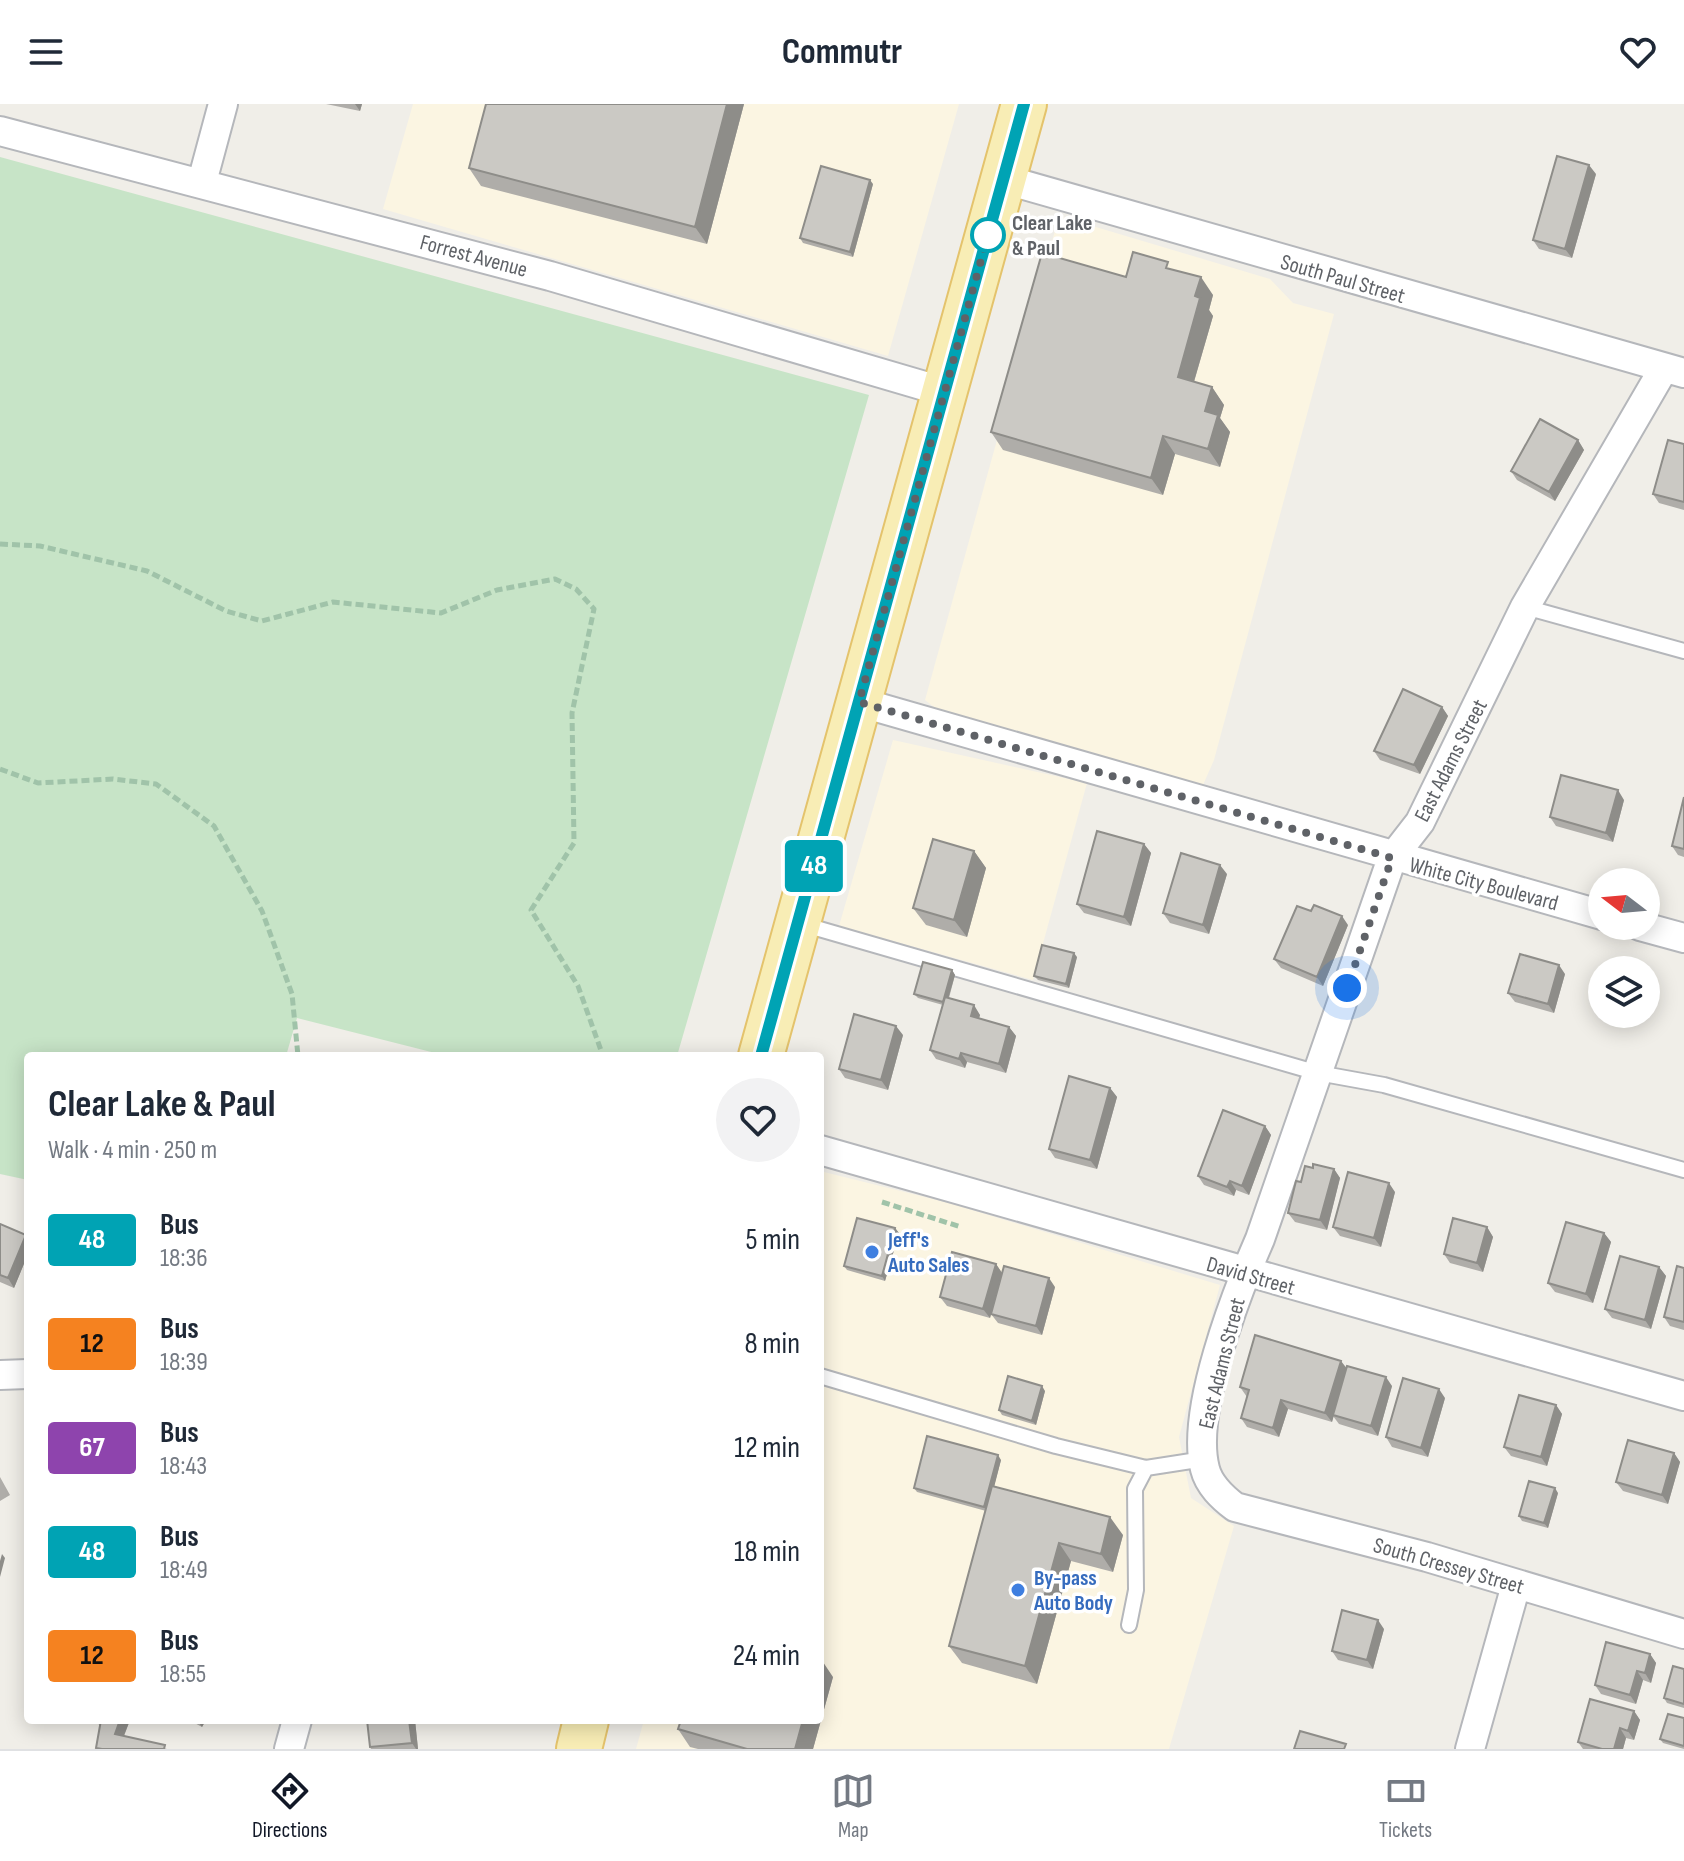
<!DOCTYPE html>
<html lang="en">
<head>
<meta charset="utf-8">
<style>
	:root { --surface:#fff; --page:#f2f2f3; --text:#1f2937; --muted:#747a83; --line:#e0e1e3; --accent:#111827 }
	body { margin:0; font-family:"Sofia Sans Condensed",sans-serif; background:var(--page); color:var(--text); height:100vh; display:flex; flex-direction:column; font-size:30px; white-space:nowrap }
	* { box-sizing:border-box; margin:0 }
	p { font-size:26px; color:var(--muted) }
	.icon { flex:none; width:44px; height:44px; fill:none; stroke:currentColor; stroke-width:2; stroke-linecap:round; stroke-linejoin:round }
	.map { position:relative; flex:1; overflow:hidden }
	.drawer { position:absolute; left:24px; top:948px; width:800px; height:672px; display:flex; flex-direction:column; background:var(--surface); border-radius:8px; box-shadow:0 4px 20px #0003 }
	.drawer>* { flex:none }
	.badge { padding:0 16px; border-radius:6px; font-size:28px; line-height:52px }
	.needle { width:52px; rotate:286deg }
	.fabs { position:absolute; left:1588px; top:764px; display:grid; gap:16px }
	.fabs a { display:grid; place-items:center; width:72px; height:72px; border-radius:50%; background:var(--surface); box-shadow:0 4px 20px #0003; font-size:40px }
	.you { position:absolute; width:40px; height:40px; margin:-20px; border:6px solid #fff; border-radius:50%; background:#1a73e8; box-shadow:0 0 0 12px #1a73e833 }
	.map>.badge { position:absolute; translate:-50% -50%; box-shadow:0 0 0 4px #fff }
	.round { display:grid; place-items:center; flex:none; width:84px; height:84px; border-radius:42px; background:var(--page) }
	.headline { display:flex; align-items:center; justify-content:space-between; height:136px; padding:0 24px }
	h1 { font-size:38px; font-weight:700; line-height:60px }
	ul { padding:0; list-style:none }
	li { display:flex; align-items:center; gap:24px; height:104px; padding:0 24px }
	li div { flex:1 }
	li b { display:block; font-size:30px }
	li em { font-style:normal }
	li .badge { min-width:88px; font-weight:700; text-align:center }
	header { display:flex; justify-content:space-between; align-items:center; height:104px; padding:0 24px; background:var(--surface); font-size:36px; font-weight:700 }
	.dock { display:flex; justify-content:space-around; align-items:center; height:112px; border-top:2px solid var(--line); background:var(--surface); font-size:22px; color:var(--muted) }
	.dock a { display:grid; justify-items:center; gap:4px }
	.dock .active { color:var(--accent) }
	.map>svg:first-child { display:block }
	.commercial { fill:#fbf5e2 }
	.green { fill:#c7e4c7 }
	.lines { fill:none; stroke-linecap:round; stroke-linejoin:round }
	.lane-casing { stroke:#b5b7bb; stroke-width:18 }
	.street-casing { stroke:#b5b7bb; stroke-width:32 }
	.primary-casing { stroke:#e4c36c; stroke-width:48 }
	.path { stroke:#a0c3a9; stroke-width:5; stroke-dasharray:8 4; stroke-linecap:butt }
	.lane { stroke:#fff; stroke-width:14 }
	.street { stroke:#fff; stroke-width:28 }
	.primary { stroke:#f8edb5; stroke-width:44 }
	.wall { fill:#afada9 }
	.shaded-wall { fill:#8e8d89 }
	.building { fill:#cbc9c4; stroke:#8e8d89; stroke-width:2 }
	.line-casing { stroke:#fff; stroke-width:18 }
	.line { stroke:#00a3b4; stroke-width:12 }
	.walk { stroke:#5f6267; stroke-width:8; stroke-dasharray:0 14.4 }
	.stop-dot { fill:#fff; stroke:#00a3b4; stroke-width:4 }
	.shop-dot { fill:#3f7fe0; stroke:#fff; stroke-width:3 }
	.labels { text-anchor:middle; stroke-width:7; stroke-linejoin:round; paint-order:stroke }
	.stop-label { font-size:22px; font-weight:bold; fill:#5f6267; stroke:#fff; text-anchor:start }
	.street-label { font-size:22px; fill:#5f6267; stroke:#fff }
	.shop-label { font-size:22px; font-weight:bold; fill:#366cbe; stroke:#fff; text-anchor:start }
</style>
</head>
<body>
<header><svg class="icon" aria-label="menu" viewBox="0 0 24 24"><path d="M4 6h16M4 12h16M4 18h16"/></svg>Commutr<svg class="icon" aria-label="heart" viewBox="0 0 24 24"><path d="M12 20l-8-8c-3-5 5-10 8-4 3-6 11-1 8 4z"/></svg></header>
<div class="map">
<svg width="1684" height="1645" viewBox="0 0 1684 1645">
	<rect width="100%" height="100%" fill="#f0eee8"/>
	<path class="commercial" d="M413,0H959L888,252L383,105Z
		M1059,112L1270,175L1293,199L1334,210L1214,656L1203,681L943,610L925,596Z
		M893,636L1087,679L1033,876L839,822Z
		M820,1067L949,1099L1220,1181L1179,1333L1191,1394L1234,1422L1169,1645H636L644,1616H820Z"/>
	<path class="green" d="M0,53L869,291L677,952H447L297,914L286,952H28V1076L0,1070Z"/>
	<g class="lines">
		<defs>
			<path id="lane" d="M1525,503L1684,547
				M802,820L1318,969L1384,981L1684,1066
				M820,1272L1056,1342L1146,1364L1204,1355
				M1129,1521L1136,1486L1135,1385L1146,1364"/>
			<path id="street" d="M0,27L550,172L945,288
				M1003,75L1684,269
				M202,78L223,0
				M1664,264L1525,503L1420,718L1392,754L1260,1135C1236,1190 1190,1308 1205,1365C1209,1381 1222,1393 1235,1403L1427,1453L1684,1530
				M859,598L1602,811
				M1640,822L1684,834
				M820,1046L1684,1292
				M0,1271L28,1270
				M289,1645L297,1616
				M1470,1645L1516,1481"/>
			<path id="primary" d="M761,952L1024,0
				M579,1645L586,1616"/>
		</defs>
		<use href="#lane" class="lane-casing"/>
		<use href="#street" class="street-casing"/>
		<use href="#primary" class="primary-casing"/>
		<path class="path" d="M0,440L40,442L147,467L226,507L262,517L333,498L441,509L497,486L555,475L576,485L594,505L572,609L574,739L531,806L578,882L603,952
			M0,665L38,679L113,675L156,680L214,722L262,807L292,890L298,952
			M882,1098L961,1123"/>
		<use href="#lane" class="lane"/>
		<use href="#street" class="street"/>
		<use href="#primary" class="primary"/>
	</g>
	<path class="wall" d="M326,0H362L360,7Z
		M744,0L707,140L481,82L469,64Z
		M1596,70L1572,154L1539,145L1533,136Z
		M873,80L853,153L803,139L800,134Z
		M1174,166L1213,191L1209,206L1213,212L1194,278L1212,283L1224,301L1220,314L1230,328L1220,363L1175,350L1163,391L1003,346L991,328L1126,173Z
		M1578,336L1584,346L1555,397L1517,376L1511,367Z
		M1684,340V406L1659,399L1653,390Z
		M1442,603L1448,612L1420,670L1380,656L1374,647Z
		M1684,693V753L1678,751L1672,742Z
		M1624,696L1613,738L1556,722L1550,713Z
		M1144,740L1151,749L1131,822L1084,809L1077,800Z
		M974,747L986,764L967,833L926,821L913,804Z
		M1227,770L1209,830L1170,819L1163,809Z
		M1348,821L1323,882L1281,864L1274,855Z
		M1077,853L1069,884L1038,876L1034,872Z
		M952,866L955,871L949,894L980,911L979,914L1009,923L1016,932L1006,969L967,958L965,964L936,955L930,946L943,901L918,894L914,890Z
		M1565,870L1554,909L1515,898L1508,889Z
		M903,931L888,986L845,974L839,965Z
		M1110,984L1117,993L1097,1065L1055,1054L1049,1045Z
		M1265,1022L1271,1031L1249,1091L1236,1086L1234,1092L1204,1081L1198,1072Z
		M1313,1064L1334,1065L1340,1074L1327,1126L1295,1118L1288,1109L1301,1078Z
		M1395,1088L1381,1143L1340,1132L1333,1123Z
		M0,1120L26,1131L28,1134V1150L14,1184L0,1178Z
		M1487,1123L1493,1133L1483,1168L1450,1159L1444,1150Z
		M895,1124L899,1129L885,1177L847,1166L844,1162Z
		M1604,1129L1611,1138L1593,1199L1555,1188L1548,1179Z
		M996,1160L1002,1169L990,1214L947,1202L940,1193Z
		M1659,1163L1666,1172L1651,1225L1612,1214L1605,1205Z
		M1684,1164V1226L1670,1222L1664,1213Z
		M1055,1183L1042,1231L998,1219L991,1210Z
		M1346,1264L1392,1282L1378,1332L1339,1320L1333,1312L1332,1318L1288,1305L1279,1333L1247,1323L1241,1314L1247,1293L1240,1283Z
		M1045,1287L1036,1321L1002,1311L999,1306Z
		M1445,1294L1428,1353L1392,1343L1386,1333Z
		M1556,1301L1562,1310L1547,1362L1511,1352L1504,1343Z
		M1674,1349L1680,1358L1668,1400L1623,1387L1616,1378Z
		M1001,1356L994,1382L1123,1431L1113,1468L1071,1457L1037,1580L962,1559L949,1542L986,1407L917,1388L914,1384Z
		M0,1373L10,1391L0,1397Z
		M1558,1389L1548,1424L1522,1417L1519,1412Z
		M1384,1525L1373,1565L1338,1556L1332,1547Z
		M1650,1550L1656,1559L1651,1579L1643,1576L1636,1600L1601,1590L1595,1581Z
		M1684,1565V1604L1667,1599L1664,1594Z
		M833,1573L813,1645H698L690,1643L678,1625Z
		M1634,1607L1640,1616L1634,1636L1626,1634L1623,1645H1583L1578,1638Z
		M1684,1614V1645L1663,1639L1660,1635Z
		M91,1616H130L124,1632L167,1645H97L96,1644L100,1621Z
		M189,1616H206L202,1623Z
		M367,1616H415L418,1645H371L370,1643Z"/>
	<path class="shaded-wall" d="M355,0H362L360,7Z
		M727,0H744L707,140L695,123Z
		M1589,61L1596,70L1572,154L1565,145Z
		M870,76L873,80L853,153L850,148Z
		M1201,173L1213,191L1209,206L1213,212L1190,291L1178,273L1195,192Z
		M1212,283L1224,301L1220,314L1230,328L1220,363L1208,345L1205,307Z
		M1163,332L1175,350L1163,391L1151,374Z
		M1578,336L1584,346L1555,397L1549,388Z
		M1442,603L1448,612L1420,670L1414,661Z
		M1618,686L1624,696L1613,738L1606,729Z
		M1144,740L1151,749L1131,822L1124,813Z
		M974,747L986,764L967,833L954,816Z
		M1220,761L1227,770L1209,830L1203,821Z
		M1342,812L1348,821L1323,882L1317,873Z
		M1074,849L1077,853L1069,884L1066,880Z
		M1559,861L1565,870L1554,909L1548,900Z
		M952,866L955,871L946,902L943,898Z
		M974,901L980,911L977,921L971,912Z
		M896,922L903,931L888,986L881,976Z
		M1009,923L1016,932L1006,969L999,960Z
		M961,949L967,958L965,964L959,955Z
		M1110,984L1117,993L1097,1065L1090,1056Z
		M1265,1022L1271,1031L1249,1091L1242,1082Z
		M1334,1065L1340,1074L1327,1126L1320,1116Z
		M1230,1077L1236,1086L1234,1092L1227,1083Z
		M1389,1079L1395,1088L1381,1143L1374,1134Z
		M1487,1123L1493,1133L1483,1168L1477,1159Z
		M895,1124L899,1129L885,1177L882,1172Z
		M1604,1129L1611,1138L1593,1199L1586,1190Z
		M26,1131L28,1134V1150L14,1184L8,1174Z
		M996,1160L1002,1169L990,1214L983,1205Z
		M1659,1163L1666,1172L1651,1225L1645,1216Z
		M1049,1174L1055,1183L1042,1231L1036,1222Z
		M1341,1257L1348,1266L1332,1318L1325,1309Z
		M1386,1273L1392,1282L1378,1332L1371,1322Z
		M1042,1282L1045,1287L1036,1321L1032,1317Z
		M1439,1285L1445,1294L1428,1353L1421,1344Z
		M1281,1296L1288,1305L1279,1333L1273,1324Z
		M1556,1301L1562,1310L1547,1362L1541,1353Z
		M1674,1349L1680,1358L1668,1400L1662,1391Z
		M998,1351L1001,1356L988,1407L984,1403Z
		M1555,1384L1558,1389L1548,1424L1544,1419Z
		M1110,1413L1123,1431L1113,1468L1101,1450Z
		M1059,1439L1071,1457L1037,1580L1025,1562Z
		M2,1450L5,1454L0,1473V1457Z
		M1378,1516L1384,1525L1373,1565L1367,1556Z
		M1650,1550L1656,1559L1651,1579L1645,1569Z
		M821,1555L833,1573L813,1645H795L803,1616H820Z
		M1637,1567L1643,1576L1636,1600L1630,1591Z
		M1634,1607L1640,1616L1634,1636L1628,1627Z
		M120,1616H130L121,1639L115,1630Z
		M197,1616H206L202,1623Z
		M409,1616H415L418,1645H416L412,1639Z
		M1620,1624L1626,1634L1623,1645H1614Z"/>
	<path class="building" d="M486,0H727L695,123L469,64Z
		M1557,52L1589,61L1565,145L1533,136Z
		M821,62L870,76L850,148L800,134Z
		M1133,148L1168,158L1166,164L1201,173L1195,192L1200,194L1178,273L1212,283L1205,307L1218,311L1208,345L1163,332L1151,374L991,328L1042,149L1126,173Z
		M1540,315L1578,336L1549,388L1511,367Z
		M1668,336L1684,340V398L1653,390Z
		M1403,585L1442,603L1414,661L1374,647Z
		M1561,671L1618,686L1606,729L1550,713Z
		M1684,693V745L1672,742Z
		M1097,727L1144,740L1124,813L1077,800Z
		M933,735L974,747L954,816L913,804Z
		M1181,749L1220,761L1203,821L1163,809Z
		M1314,801L1342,812L1317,873L1274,855L1297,802L1311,807Z
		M1042,841L1074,849L1066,880L1034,872Z
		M1520,850L1559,861L1548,900L1508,889Z
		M923,858L952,866L943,898L914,890Z
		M945,893L974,901L971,912L1009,923L999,960L961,949L959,955L930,946Z
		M854,910L896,922L881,976L839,965Z
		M1069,972L1110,984L1090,1056L1049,1045Z
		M1223,1006L1265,1022L1242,1082L1230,1077L1227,1083L1198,1072Z
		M1313,1060L1334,1065L1320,1116L1288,1109L1296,1077L1301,1078L1305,1062L1313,1064Z
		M1348,1068L1389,1079L1374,1134L1333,1123Z
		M857,1114L895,1124L882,1172L844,1162Z
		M1453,1114L1487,1123L1477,1159L1444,1150Z
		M1566,1118L1604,1129L1586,1190L1548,1179Z
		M0,1120L26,1131L8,1174L0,1171Z
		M952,1148L996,1160L983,1205L940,1193Z
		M1620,1152L1659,1163L1645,1216L1605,1205Z
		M1004,1162L1049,1174L1036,1222L991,1210Z
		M1677,1162L1684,1164V1218L1664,1213Z
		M1255,1231L1341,1257L1325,1309L1281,1296L1273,1324L1241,1314L1249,1286L1240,1283Z
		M1347,1262L1386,1273L1371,1322L1333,1311Z
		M1008,1272L1042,1282L1032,1317L999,1306Z
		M1403,1274L1439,1285L1421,1344L1386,1333Z
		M1519,1291L1556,1301L1541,1353L1504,1343Z
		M927,1332L998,1351L984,1403L914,1384Z
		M1628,1336L1674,1349L1662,1391L1616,1378Z
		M1529,1377L1555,1384L1544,1419L1519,1412Z
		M992,1382L1110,1413L1101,1450L1059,1439L1025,1562L949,1542Z
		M1342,1506L1378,1516L1367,1556L1332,1547Z
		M1606,1538L1650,1550L1645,1569L1637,1567L1630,1591L1595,1581Z
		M1673,1562L1684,1565V1600L1664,1594Z
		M1590,1595L1634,1607L1628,1627L1620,1624L1614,1645H1602L1578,1638Z
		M1668,1610L1684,1614V1642L1660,1635Z
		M101,1616H120L115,1630L165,1641L164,1645H102L96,1644Z
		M367,1616H409L412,1639L370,1643Z
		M681,1616H803L795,1645H747L678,1625Z
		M1300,1627L1346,1640L1344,1645H1294Z"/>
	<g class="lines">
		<defs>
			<path id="line" d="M761,952L1024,0"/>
		</defs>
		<use href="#line" class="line-casing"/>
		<use href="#line" class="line"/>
		<path class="walk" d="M988,131L859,598L1392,754L1347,884"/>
	</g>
	<circle class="stop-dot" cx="988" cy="131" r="16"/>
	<g class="shop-dot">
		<circle cx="872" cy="1148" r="8"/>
		<circle cx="1018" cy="1486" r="8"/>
	</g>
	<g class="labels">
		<g class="stop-label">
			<text x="1012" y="126">Clear Lake<tspan x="1012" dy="25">&amp; Paul</tspan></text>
		</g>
		<g class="street-label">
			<text transform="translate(474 151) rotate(15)" y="8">Forrest Avenue</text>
			<text transform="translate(1343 174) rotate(16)" y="8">South Paul Street</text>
			<text transform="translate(1450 656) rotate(-63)" y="8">East Adams Street</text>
			<text transform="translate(1484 779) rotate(15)" y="8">White City Boulevard</text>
			<text transform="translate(1251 1171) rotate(16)" y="8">David Street</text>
			<text transform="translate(1221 1259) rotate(-76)" y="8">East Adams Street</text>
			<text transform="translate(1449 1461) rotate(16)" y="8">South Cressey Street</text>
		</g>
		<g class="shop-label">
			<text x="888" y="1143">Jeff's<tspan x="888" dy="25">Auto Sales</tspan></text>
			<text x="1034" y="1481">By-pass<tspan x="1034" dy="25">Auto Body</tspan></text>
		</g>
	</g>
</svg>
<div class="fabs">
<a><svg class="needle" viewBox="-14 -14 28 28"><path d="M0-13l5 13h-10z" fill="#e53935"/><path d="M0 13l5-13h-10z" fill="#747a83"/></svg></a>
<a><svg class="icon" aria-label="layers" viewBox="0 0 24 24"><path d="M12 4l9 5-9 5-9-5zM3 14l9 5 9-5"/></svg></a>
</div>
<div class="you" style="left:1347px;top:884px"></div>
<b class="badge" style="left:814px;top:762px;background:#00a3b4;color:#fff">48</b>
<section class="drawer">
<div class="headline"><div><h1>Clear Lake &amp; Paul</h1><p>Walk · 4 min · 250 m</p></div><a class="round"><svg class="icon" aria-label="heart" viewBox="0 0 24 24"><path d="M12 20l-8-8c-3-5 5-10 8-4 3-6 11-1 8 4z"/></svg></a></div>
<ul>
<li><span class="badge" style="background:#00a3b4;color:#fff">48</span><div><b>Bus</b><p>18:36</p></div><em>5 min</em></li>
<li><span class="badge" style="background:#f58220;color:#111">12</span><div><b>Bus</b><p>18:39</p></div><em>8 min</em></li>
<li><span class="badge" style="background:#8e44ad;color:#fff">67</span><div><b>Bus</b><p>18:43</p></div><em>12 min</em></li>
<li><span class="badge" style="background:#00a3b4;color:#fff">48</span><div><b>Bus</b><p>18:49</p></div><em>18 min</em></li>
<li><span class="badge" style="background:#f58220;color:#111">12</span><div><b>Bus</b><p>18:55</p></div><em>24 min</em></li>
</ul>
</section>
</div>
<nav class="dock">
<a class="active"><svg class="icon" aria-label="directions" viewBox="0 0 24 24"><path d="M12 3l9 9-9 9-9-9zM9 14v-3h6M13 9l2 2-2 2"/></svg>Directions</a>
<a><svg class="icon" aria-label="map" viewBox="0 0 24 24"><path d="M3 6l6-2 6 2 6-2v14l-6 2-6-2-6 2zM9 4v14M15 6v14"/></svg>Map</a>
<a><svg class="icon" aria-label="tickets" viewBox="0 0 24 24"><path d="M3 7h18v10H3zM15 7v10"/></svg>Tickets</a>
</nav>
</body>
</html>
